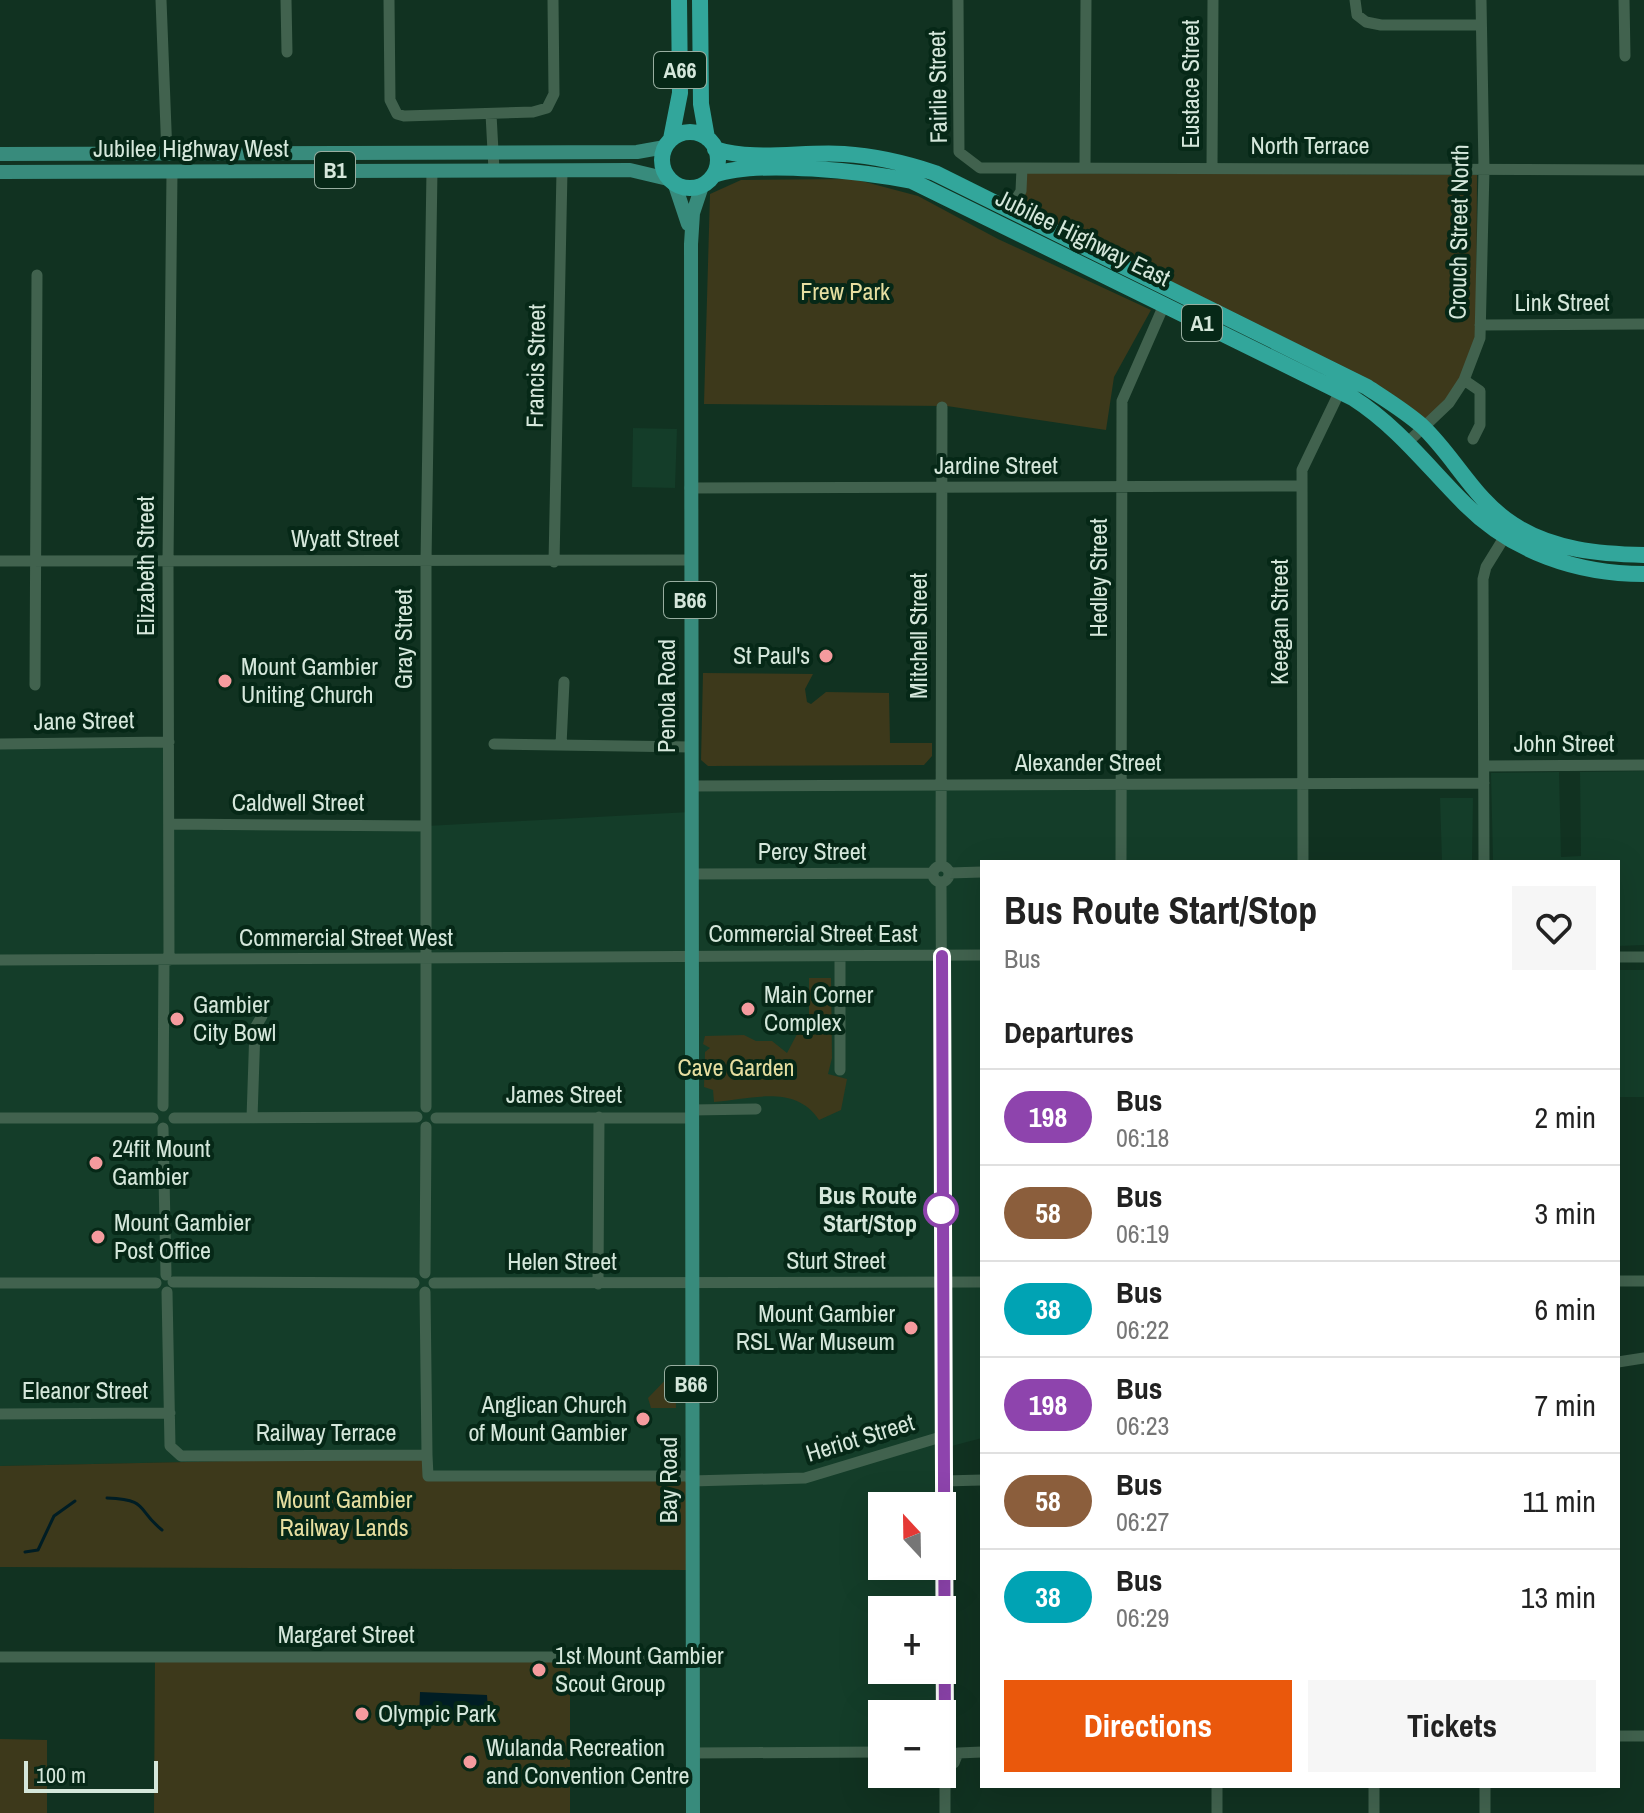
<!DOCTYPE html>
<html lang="en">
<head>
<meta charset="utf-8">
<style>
	:root { --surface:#fff; --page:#f6f6f6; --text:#222; --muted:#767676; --line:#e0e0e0; --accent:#ea580c }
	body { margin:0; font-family:"Archivo Narrow",sans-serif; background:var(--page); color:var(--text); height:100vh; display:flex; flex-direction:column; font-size:30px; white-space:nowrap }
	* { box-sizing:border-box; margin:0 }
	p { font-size:26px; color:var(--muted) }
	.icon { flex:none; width:44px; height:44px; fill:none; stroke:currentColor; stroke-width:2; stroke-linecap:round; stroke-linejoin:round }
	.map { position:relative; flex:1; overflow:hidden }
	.sheet { position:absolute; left:980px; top:860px; width:640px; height:928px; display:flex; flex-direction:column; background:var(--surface); border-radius:0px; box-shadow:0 8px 32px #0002 }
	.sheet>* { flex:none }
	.badge { padding:0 16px; border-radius:26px; font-size:28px; line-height:52px }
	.needle { width:52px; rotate:338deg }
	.tools { position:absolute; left:868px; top:1492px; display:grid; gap:16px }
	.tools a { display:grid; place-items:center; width:88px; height:88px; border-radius:0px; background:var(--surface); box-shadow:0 8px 32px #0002; font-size:40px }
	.scale { position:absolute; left:24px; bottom:20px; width:134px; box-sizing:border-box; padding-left:8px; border:4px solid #d5e7db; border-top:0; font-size:22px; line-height:28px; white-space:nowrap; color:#d5e7db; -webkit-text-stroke:6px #062817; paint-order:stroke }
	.map>.badge { position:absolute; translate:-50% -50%; box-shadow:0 0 0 4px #fff }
	h2 { padding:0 24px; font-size:30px; line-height:72px }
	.round { display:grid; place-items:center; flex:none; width:84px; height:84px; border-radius:0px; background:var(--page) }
	.summary { display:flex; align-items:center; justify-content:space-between; height:136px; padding:0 24px }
	h1 { font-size:38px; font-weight:800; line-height:60px }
	.cta { display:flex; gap:16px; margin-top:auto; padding:16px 24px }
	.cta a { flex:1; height:92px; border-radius:0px; background:var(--accent); color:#fff; font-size:32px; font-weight:800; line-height:92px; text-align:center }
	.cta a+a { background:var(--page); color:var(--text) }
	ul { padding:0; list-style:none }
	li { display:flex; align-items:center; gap:24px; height:96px; padding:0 24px; border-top:2px solid var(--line) }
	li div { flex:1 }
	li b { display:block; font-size:30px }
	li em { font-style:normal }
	li .badge { min-width:88px; font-weight:700; text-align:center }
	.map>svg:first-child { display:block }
	.built { fill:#143d29; fill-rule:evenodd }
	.green { fill:#3d391b }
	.water { fill:#001d24 }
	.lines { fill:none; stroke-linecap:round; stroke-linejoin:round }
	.stream { stroke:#001d24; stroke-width:3 }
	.minor { stroke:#41624e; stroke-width:11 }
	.major { stroke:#388b7c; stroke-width:14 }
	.highway { stroke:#32a69b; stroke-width:16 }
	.line-casing { stroke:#fff; stroke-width:18 }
	.line { stroke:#8e44ad; stroke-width:12 }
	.poi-dot { fill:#f59b9e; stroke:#062817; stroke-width:3 }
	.stop-dot { fill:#fff; stroke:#8e44ad; stroke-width:4 }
	.labels { text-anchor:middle; stroke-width:8; stroke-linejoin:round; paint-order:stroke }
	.shield { fill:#062817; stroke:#97aea0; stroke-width:2 }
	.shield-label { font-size:22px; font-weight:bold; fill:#d5e7db }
	.street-label { font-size:24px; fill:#d5e7db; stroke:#062817 }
	.park-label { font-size:24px; fill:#e6dea0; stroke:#062817 }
	.poi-label { font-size:24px; fill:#d5e7db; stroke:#062817; text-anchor:start }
	.stop-label { font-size:24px; font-weight:bold; fill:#d5e7db; stroke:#062817; text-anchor:end }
</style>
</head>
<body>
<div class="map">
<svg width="1644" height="1813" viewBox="0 0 1644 1813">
	<rect width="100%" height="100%" fill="#113221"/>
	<path class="built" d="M633,428L677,429L675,488L632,487Z
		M169,742V824L426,826L690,812L691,786L1301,785L1302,862H982V1438L944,1448V1750L942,1714H882V1751L693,1753L691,1491L424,1480L423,1457L0,1466V744ZM882,1506H942V1566H882ZM882,1610H942V1670H882Z
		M1644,771V945L1618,946V862H1493L1491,773L1559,772L1561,857L1581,856L1580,772Z
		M1440,798H1473L1472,862H1442Z
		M1618,970H1644V1097H1618Z"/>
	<path class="green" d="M1025,173L1477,175L1476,341L1461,378L1445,402L1425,421L1015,209Z
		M854,179L918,196L998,239L1151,310L1114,377L1106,430L947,406L704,404L710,194L741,180Z
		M703,673L813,674L805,689L807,702L811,704L826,692L889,693L890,743H932V756L924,765L708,766L701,760Z
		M809,978H831L832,1058L828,1074L847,1079L841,1110L819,1120C795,1084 752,1099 714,1102L713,1090L704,1087L705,1052L710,1048L703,1044L705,1036L744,1035L756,1041H772L787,1053L804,1021L809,1019Z
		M675,1370L676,1408H651L648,1398Z
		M424,1457V1479H688V1570L0,1567V1466Z
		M155,1657H570V1813H154Z
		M0,1739L47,1740V1813H0Z"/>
	<path class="water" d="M420,1692L487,1695L489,1725L483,1726L478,1721L419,1719Z"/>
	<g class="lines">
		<path class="stream" d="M107,1498C150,1500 135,1508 162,1530
			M25,1552L38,1550L54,1516L75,1501"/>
		<path class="minor" d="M161,0L167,155
			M286,0L287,52
			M389,0L390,100L397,114L404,116L533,112L547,108L554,94L553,0
			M958,0L959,152L980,168H1022
			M1355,0L1357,15L1366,22L1381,25H1481
			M1624,0L1625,56
			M491,114L494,170
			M1212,167L1213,0
			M1085,168L1086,0
			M1009,211L1021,191L1022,168L1644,170
			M1480,325L1644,324
			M1464,380L1480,391V425L1473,439
			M1409,441L1449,403L1464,380L1480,338L1484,169L1481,0
			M690,488L1302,486
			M0,561L690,560
			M554,562L562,171
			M35,685L37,275
			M0,744L169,742
			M494,744L691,747
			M561,745L564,682
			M1484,766L1644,765
			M691,786L1484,783
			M169,824L426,826
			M1121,860L1122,401L1164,305
			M1303,861L1302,470L1340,391
			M1484,862L1483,579L1486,567L1507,533
			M933 874a8 8 0 1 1 16 0a8 8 0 1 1-16 0Z
			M941,866L942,407
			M949,873L982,872
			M691,874L933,873
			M941,882L945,1738
			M1618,957H1644
			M0,960L982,955
			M169,960L168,561L172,172
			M840,1070V956
			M163,1106L164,960
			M426,1107V562L432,170
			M691,1110L756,1109
			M0,1118H153
			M174,1118L417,1117
			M252,1118L255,1028L262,1016
			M436,1118H691
			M163,1128L166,1275
			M425,1273L426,1127
			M1618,1281H1644
			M173,1282L414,1283
			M0,1283H156
			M434,1283L982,1282
			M598,1284L599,1117
			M167,1292L170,1446L181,1456L427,1455L428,1476H691
			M425,1292L427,1455
			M1618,1362L1644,1358
			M0,1414L170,1413
			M691,1481L805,1478L944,1436
			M944,1481L982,1480
			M0,1657H692
			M1618,1736H1644
			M693,1753L882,1752
			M958,1753L982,1752
			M942,1766L954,1763L958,1753
			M1374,1786V1813
			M945,1813V1767
			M1217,1813V1786
			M1485,1813V1786"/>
		<path class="major" d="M0,154L637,152L665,147
			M0,172L630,170L668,179
			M675,185L688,224
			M693,1813L691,244L693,213L702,186"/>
		<path class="highway" d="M700,0L701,104L707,138
			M662 160a28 28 0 1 1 56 0a28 28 0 1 1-56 0Z
			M671,139L680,93L679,0
			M715,149C755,162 803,151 844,154C876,156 905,163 935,173L1367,387C1385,399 1405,411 1422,426C1455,457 1474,500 1514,525C1552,550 1600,554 1644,555
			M714,175C759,159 865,172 912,181L1353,398C1398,427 1427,466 1465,504C1513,552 1577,574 1644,574"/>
	</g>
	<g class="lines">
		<defs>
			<path id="line" d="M942,956L945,1738"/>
		</defs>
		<use href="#line" class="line-casing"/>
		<use href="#line" class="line"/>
	</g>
	<g class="poi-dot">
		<circle cx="826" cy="656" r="8"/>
		<circle cx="225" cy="681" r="8"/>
		<circle cx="748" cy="1009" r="8"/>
		<circle cx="177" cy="1019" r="8"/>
		<circle cx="96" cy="1163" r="8"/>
		<circle cx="98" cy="1237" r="8"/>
		<circle cx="911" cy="1328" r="8"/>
		<circle cx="643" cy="1419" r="8"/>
		<circle cx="539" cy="1670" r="8"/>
		<circle cx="362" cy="1714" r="8"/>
		<circle cx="470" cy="1762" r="8"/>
	</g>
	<circle class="stop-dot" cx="941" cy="1210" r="16"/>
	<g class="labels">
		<g class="shield">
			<rect x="654" y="52" width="52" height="36" rx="6"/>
			<rect x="315" y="152" width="40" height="36" rx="6"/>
			<rect x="1182" y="305" width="40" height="36" rx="6"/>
			<rect x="664" y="582" width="52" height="36" rx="6"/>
			<rect x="665" y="1366" width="52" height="36" rx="6"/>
		</g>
		<g class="shield-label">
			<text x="680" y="78">A66</text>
			<text x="335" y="178">B1</text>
			<text x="1202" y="331">A1</text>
			<text x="690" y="608">B66</text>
			<text x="691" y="1392">B66</text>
		</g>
		<g class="street-label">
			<text transform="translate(1191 84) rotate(-90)" y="8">Eustace Street</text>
			<text transform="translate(938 87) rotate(-91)" y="8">Fairlie Street</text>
			<text x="1310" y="154">North Terrace</text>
			<text x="191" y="157">Jubilee Highway West</text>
			<text transform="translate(1459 232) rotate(-89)" y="8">Crouch Street North</text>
			<text transform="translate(1083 238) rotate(26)" y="8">Jubilee Highway East</text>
			<text x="1562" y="311">Link Street</text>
			<text transform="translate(536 366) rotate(-89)" y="8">Francis Street</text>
			<text x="996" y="474">Jardine Street</text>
			<text x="345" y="547">Wyatt Street</text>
			<text transform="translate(146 566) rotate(-90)" y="8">Elizabeth Street</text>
			<text transform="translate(1099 578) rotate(-90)" y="8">Hedley Street</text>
			<text transform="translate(1280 622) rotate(-90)" y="8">Keegan Street</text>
			<text transform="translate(919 636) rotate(-90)" y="8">Mitchell Street</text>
			<text transform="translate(404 639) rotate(-90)" y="8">Gray Street</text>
			<text transform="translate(667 696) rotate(-90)" y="8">Penola Road</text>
			<text transform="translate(84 721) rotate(-1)" y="8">Jane Street</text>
			<text x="1564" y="752">John Street</text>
			<text x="1088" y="771">Alexander Street</text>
			<text x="298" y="811">Caldwell Street</text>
			<text x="812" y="860">Percy Street</text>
			<text x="813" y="942">Commercial Street East</text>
			<text x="346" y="946">Commercial Street West</text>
			<text x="564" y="1103">James Street</text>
			<text x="836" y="1269">Sturt Street</text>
			<text x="562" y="1270">Helen Street</text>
			<text x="85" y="1399">Eleanor Street</text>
			<text x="326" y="1441">Railway Terrace</text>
			<text transform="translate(860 1438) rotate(-17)" y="8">Heriot Street</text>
			<text transform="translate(669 1480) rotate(-90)" y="8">Bay Road</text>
			<text x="346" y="1643">Margaret Street</text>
		</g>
		<g class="park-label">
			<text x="845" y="300">Frew Park</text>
			<text x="736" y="1076">Cave Garden</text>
			<text x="344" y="1508">Mount Gambier<tspan x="344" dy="28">Railway Lands</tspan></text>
		</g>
		<g class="poi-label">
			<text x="810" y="664" text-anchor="end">St Paul's</text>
			<text x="241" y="675">Mount Gambier<tspan x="241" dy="28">Uniting Church</tspan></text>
			<text x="764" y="1003">Main Corner<tspan x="764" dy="28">Complex</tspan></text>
			<text x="193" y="1013">Gambier<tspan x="193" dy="28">City Bowl</tspan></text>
			<text x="112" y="1157">24fit Mount<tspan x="112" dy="28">Gambier</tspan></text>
			<text x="114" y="1231">Mount Gambier<tspan x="114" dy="28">Post Office</tspan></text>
			<text x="895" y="1322" text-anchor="end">Mount Gambier<tspan x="895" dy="28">RSL War Museum</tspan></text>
			<text x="627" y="1413" text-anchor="end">Anglican Church<tspan x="627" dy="28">of Mount Gambier</tspan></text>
			<text x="555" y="1664">1st Mount Gambier<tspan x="555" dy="28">Scout Group</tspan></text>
			<text x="378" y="1722">Olympic Park</text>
			<text x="486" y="1756">Wulanda Recreation<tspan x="486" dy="28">and Convention Centre</tspan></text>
		</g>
		<g class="stop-label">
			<text x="917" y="1204">Bus Route<tspan x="917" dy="28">Start/Stop</tspan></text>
		</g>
	</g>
</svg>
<div class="tools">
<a><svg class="needle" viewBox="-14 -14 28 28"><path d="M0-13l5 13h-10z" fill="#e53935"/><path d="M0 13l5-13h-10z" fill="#767676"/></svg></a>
<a>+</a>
<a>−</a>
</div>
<div class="scale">100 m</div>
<section class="sheet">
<div class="summary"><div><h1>Bus Route Start/Stop</h1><p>Bus</p></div><a class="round"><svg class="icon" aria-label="heart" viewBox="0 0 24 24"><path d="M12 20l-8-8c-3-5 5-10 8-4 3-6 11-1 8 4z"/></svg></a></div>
<h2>Departures</h2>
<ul>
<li><span class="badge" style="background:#8e44ad;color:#fff">198</span><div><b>Bus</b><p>06:18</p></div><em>2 min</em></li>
<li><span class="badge" style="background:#8b5e3c;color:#fff">58</span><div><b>Bus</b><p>06:19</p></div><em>3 min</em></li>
<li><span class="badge" style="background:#00a3b4;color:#fff">38</span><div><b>Bus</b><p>06:22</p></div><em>6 min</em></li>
<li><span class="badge" style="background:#8e44ad;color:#fff">198</span><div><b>Bus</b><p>06:23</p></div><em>7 min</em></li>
<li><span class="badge" style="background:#8b5e3c;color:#fff">58</span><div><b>Bus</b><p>06:27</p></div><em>11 min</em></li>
<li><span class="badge" style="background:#00a3b4;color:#fff">38</span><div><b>Bus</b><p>06:29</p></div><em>13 min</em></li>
</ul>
<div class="cta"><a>Directions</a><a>Tickets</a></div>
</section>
</div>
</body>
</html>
